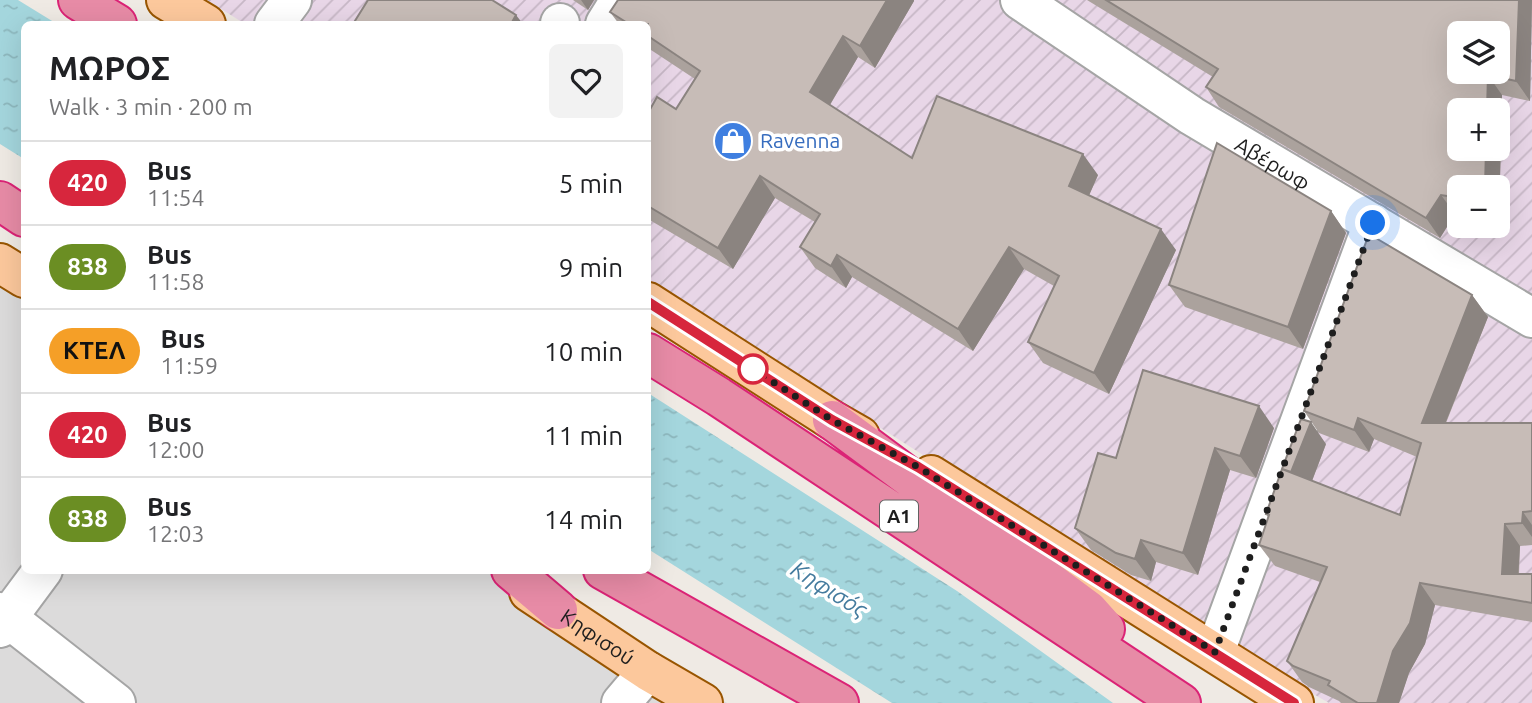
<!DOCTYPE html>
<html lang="en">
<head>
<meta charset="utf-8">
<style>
	:root { --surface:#fff; --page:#f2f2f2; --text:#202124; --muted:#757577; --line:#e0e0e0 }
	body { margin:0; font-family:Ubuntu,sans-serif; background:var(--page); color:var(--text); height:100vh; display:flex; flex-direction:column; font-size:26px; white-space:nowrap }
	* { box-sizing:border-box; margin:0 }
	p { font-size:23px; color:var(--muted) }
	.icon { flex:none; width:38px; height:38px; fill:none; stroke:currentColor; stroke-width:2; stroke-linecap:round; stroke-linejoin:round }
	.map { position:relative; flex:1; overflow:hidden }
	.details { position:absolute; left:21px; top:21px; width:630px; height:553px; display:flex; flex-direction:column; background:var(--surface); border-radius:10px; box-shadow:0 7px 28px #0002 }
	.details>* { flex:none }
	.badge { padding:0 14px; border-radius:23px; font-size:24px; line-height:46px }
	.fabs { position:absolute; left:1447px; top:21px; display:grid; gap:14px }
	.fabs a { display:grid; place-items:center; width:63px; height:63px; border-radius:10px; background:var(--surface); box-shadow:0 7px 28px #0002; font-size:35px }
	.you { position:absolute; width:35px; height:35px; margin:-18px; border:5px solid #fff; border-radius:50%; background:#1a73e8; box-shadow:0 0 0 10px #1a73e833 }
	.map>.badge { position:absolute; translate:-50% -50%; box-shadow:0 0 0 4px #fff }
	.round { display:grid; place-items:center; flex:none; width:74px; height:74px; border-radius:10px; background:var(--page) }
	.summary { display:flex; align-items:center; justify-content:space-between; height:119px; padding:0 28px }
	h1 { font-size:33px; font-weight:700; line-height:52px }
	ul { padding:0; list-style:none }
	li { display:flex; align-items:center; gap:21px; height:84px; padding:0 28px; border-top:2px solid var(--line) }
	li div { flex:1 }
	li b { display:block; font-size:26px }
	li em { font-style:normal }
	li .badge { min-width:77px; font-weight:700; text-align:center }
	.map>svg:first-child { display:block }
	.residential { fill:#dcdbdb }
	.industrial { fill:url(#industrial-furrows); fill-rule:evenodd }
	.water { fill:url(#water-ripples) }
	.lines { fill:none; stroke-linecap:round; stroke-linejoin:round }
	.minor-casing { stroke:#a5a5a5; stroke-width:42 }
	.major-casing { stroke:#985500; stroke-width:42 }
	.highway-casing { stroke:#db2376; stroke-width:42 }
	.minor { stroke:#fff; stroke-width:38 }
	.major { stroke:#fcc89c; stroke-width:38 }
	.highway { stroke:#e78ba6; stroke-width:38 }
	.wall { fill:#aba29d }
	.shaded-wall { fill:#8b8480 }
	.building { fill:#c7bcb7; stroke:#8b8480; stroke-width:2; fill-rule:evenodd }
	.line-casing { stroke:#fff; stroke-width:16 }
	.line { stroke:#d7263d; stroke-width:10 }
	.walk { stroke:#1e1e1e; stroke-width:7; stroke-dasharray:0 12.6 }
	.stop-dot { fill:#fff; stroke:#d7263d; stroke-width:3.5 }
	.labels { text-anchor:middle; stroke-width:7; stroke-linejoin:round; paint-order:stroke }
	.shield { fill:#fff; stroke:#626262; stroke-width:2 }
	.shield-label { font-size:19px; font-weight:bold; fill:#1e1e1e }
	.shop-label { font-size:21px; fill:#366cbe; stroke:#fff; text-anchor:start }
	.street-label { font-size:21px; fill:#1e1e1e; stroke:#fff }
	.water-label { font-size:23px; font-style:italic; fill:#447b9e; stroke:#fff }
</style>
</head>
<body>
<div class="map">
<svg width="1532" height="703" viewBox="0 0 1532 703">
	<defs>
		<pattern id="industrial-furrows" width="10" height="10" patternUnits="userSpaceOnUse" patternTransform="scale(1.75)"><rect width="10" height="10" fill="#e8d6e7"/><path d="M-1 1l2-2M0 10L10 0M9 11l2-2" fill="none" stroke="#c7b7c6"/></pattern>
		<pattern id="water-ripples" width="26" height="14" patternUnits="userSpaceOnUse" patternTransform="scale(1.75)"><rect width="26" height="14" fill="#a4d6dd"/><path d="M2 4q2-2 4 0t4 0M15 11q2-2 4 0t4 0" fill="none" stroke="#8db7bd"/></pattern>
	</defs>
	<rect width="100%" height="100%" fill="#efeae4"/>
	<path class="residential" d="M0,267L24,282V570L506,571L727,703H0Z"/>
	<path class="industrial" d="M207,0H1532V703H1329L1154,602L648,280V24H245ZM1460,33H1498V72H1460ZM1460,110H1498V149H1460ZM1460,187H1498V226H1460Z"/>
	<path class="water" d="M0,0H18L57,24H24V159L0,144Z
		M648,393L957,591L1113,703H892L648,549Z"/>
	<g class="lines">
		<defs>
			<g id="minor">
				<path id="s1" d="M1020,0L1192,116L1532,318"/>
				<path d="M274,24L292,0"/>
				<path d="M560,24V23"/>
				<path d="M605,24L620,0"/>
				<path d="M0,612L116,703"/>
				<path d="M0,628L43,570"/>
				<path d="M1215,652L1373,223"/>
				<path d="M621,703L648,671"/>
			</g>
			<g id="major">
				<path d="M166,0L206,24"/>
				<path d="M0,263L24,278"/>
				<path d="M648,302L832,420L860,436"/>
				<path d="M931,475L1294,703"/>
				<path id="s2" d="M529,592L648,671L703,703"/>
			</g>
			<path id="highway" d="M78,0L117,24
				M0,201L24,217
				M648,353L719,397L1181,703
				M832,420L1088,610L1105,629
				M511,570L558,610
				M603,570L839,703"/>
		</defs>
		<use href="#minor" class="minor-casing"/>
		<use href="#major" class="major-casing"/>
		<use href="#highway" class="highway-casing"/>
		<use href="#minor" class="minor"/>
		<use href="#major" class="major"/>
		<use href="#highway" class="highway"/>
	</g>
	<path class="wall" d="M573,0H594L588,10Z
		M618,0H914V1L875,68L858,57L830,105L912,158L1098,175L1089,195L1176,250L1109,394L1043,363L1028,342L1054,286L1024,269L973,351L852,277L846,288L815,268L800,247L815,222L775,198L733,269L648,219V113L676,109L695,79L648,48V24H619L610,12Z
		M1087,0H1532L1530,101L1502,95L1499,221L1498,187H1460V215L1455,214L1440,238L1219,107L1206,87L1213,77Z
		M1331,211L1346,233L1303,349L1185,307L1169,285Z
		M1472,295L1488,317L1446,423H1532V545L1520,546L1519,574H1532V622L1435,605L1425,644L1409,673L1399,703H1341L1339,701L1309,687L1302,682L1287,661L1320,582L1275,566L1259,545L1268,517L1266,514L1282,469L1326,444L1312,481L1400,515L1417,457L1374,439L1369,452L1319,433L1304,411Z
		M1274,428L1256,478L1230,470L1198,575L1156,562L1151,581L1131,575L1091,550L1075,528L1116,458Z"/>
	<path class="shaded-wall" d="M581,0H594L588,10Z
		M887,0H914V1L875,68L860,46Z
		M1519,0H1532L1530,101L1516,81Z
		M516,15L523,24H511Z
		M843,36L858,57L825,113L810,92Z
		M1488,75L1502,95L1499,221L1498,187H1485L1486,149H1498V110H1487Z
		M1083,154L1098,175L1084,207L1069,186Z
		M760,176L775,198L733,269L718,248Z
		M1441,195L1455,214L1440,238L1426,218Z
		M1331,211L1346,233L1303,349L1288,327Z
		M1161,229L1176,250L1109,394L1094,373Z
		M1009,247L1024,269L973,351L958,329Z
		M837,255L852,277L846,288L831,266Z
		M1472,295L1488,317L1437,444L1422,423Z
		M1259,406L1274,428L1256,478L1240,456Z
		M1358,418L1374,439L1369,452L1354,430Z
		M1311,422L1326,444L1307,494L1291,472Z
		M1215,448L1230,470L1198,575L1183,553Z
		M1523,512L1532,525V537L1522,523Z
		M1505,524L1520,546L1517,596L1502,574Z
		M1141,540L1156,562L1151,581L1135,559Z
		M1420,583L1435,605L1425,644L1409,673L1399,703H1377L1393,651Z"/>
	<path class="building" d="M368,0H492L516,15L511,24H353Z
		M618,0H887L860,46L843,36L810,92L912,158L937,96L1083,154L1069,186L1161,229L1094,373L1028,342L1059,276L1009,247L958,329L837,255L831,266L800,247L820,214L760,176L718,248L648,206V113L657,97L676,109L700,71L648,36V24H629L610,12Z
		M1106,0H1519L1516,81L1488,75L1487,110H1460V149H1486L1485,187H1460V198L1441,195L1426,218L1206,87L1218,69ZM1460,33H1498V72H1460Z
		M1217,143L1331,211L1288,327L1169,285Z
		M1369,234L1472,295L1422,423H1532V511L1523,512L1522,523L1505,524L1502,574H1532V603L1420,583L1410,623L1393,651L1377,703H1358L1328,685L1330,681L1293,666L1287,661L1327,567L1259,545L1269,515L1266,514L1282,469L1400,515L1421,443L1358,418L1354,430L1304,411Z
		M1143,370L1259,406L1240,456L1215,448L1183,553L1141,540L1135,559L1116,553L1075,528L1098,453L1116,458Z
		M1301,419L1311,422L1291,472L1282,469Z"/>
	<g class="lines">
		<defs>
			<path id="line" d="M648,302L832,420L918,467L1294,703"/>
		</defs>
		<use href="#line" class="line-casing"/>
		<use href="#line" class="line"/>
		<path class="walk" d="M753,369L832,420L918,467L1215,652L1373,223"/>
	</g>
	<defs>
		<symbol id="shop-disc" viewBox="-11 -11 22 22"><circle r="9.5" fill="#3f7fe0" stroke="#fff"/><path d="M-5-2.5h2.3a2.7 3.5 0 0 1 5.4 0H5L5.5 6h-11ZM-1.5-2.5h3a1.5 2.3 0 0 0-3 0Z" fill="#fff"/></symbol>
	</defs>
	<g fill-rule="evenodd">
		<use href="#shop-disc" x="711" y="119" width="44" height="44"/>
	</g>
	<circle class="stop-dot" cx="753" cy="369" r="14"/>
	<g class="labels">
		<rect class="shield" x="880" y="500.5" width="38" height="31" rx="5"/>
		<g class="shield-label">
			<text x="899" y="523">Α1</text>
		</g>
		<g class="shop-label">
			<text x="760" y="148">Ravenna</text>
		</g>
		<g class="street-label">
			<text dy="7" stroke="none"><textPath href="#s1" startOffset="301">Αβέρωφ</textPath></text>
			<text dy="7" stroke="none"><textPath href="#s2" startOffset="82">Κηφισού</textPath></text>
		</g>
		<g class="water-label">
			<text transform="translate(829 589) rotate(32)" y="8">Κηφισός</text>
		</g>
	</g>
</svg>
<div class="fabs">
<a><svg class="icon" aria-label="layers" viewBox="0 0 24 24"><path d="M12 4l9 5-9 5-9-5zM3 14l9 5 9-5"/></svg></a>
<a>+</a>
<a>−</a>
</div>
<div class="you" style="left:1373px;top:223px"></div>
<section class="details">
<div class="summary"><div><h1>ΜΩΡΟΣ</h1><p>Walk · 3 min · 200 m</p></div><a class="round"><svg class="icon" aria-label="heart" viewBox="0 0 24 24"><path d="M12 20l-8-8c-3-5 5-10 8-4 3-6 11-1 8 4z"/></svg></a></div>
<ul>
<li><span class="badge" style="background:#d7263d;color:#fff">420</span><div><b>Bus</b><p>11:54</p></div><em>5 min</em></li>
<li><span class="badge" style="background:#6b8e23;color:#fff">838</span><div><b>Bus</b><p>11:58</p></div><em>9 min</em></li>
<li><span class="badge" style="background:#f59f27;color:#111">ΚΤΕΛ</span><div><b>Bus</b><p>11:59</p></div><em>10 min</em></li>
<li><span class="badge" style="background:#d7263d;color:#fff">420</span><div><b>Bus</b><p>12:00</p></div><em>11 min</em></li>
<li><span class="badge" style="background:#6b8e23;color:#fff">838</span><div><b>Bus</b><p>12:03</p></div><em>14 min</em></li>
</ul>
</section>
</div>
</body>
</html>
